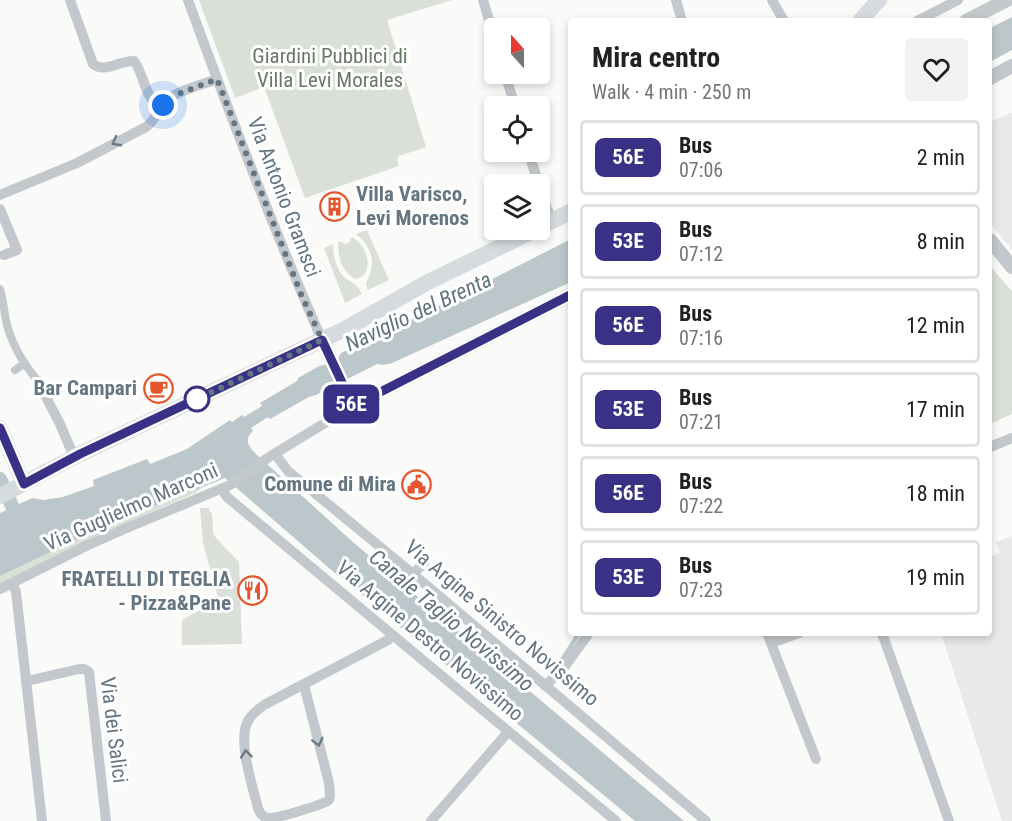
<!DOCTYPE html>
<html lang="en">
<head>
<meta charset="utf-8">
<style>
	:root { --surface:#fff; --page:#f2f2f2; --text:#202124; --muted:#757577; --line:#e0e0e0 }
	body { margin:0; font-family:"Roboto Condensed",sans-serif; background:var(--page); color:var(--text); height:100vh; display:flex; flex-direction:column; font-size:22px; white-space:nowrap }
	* { box-sizing:border-box; margin:0 }
	p { font-size:20px; color:var(--muted) }
	.icon { flex:none; width:33px; height:33px; fill:none; stroke:currentColor; stroke-width:2; stroke-linecap:round; stroke-linejoin:round }
	.map { position:relative; flex:1; overflow:hidden }
	.panel { position:absolute; left:568px; top:18px; width:424px; height:618px; display:flex; flex-direction:column; background:var(--surface); border-radius:6px; box-shadow:0 3px 9px #0003 }
	.panel>* { flex:none }
	.badge { padding:0 12px; border-radius:9px; font-size:21px; line-height:39px }
	.needle { width:39px; rotate:339deg }
	.tools { position:absolute; left:484px; top:18px; display:grid; gap:12px }
	.tools a { display:grid; place-items:center; width:66px; height:66px; border-radius:6px; background:var(--surface); box-shadow:0 3px 9px #0003; font-size:30px }
	.you { position:absolute; width:30px; height:30px; margin:-15px; border:4px solid #fff; border-radius:50%; background:#1a73e8; box-shadow:0 0 0 9px #1a73e833 }
	.map>.badge { position:absolute; translate:-50% -50%; box-shadow:0 0 0 3px #fff }
	.round { display:grid; place-items:center; flex:none; width:63px; height:63px; border-radius:6px; background:var(--page) }
	.overview { display:flex; align-items:center; justify-content:space-between; height:102px; padding:0 24px }
	h1 { font-size:28px; font-weight:700; line-height:45px }
	ul { padding:0; list-style:none }
	li { display:flex; align-items:center; gap:18px; height:75px; margin:0 12px 9px; padding:0 12px; border:3px solid var(--line); border-radius:6px }
	li div { flex:1 }
	li b { display:block; font-size:22px }
	li em { font-style:normal }
	li .badge { min-width:66px; font-weight:700; text-align:center }
	.map>svg:first-child { display:block }
	.built { fill:#e8e9e9 }
	.green { fill:#dadfd7 }
	.water { fill:#bbc7cb }
	.lines { fill:none; stroke-linecap:round; stroke-linejoin:round }
	.stream { stroke:#bbc7cb; stroke-width:4 }
	.canal { stroke:#bbc7cb; stroke-width:14 }
	.pedestrian { stroke:#c3c8cc; stroke-width:8 }
	.minor { stroke:#c3c8cc; stroke-width:10 }
	.tertiary { stroke:#c3c8cc; stroke-width:14 }
	.secondary { stroke:#d6dbdf; stroke-width:15 }
	.primary { stroke:#d6dbdf; stroke-width:16 }
	.oneway { stroke:#6a7a87 }
	.line-casing { stroke:#fff; stroke-width:14 }
	.line { stroke:#393185; stroke-width:9 }
	.walk { stroke:#657683; stroke-width:6; stroke-dasharray:0 10.8 }
	.stop-dot { fill:#fff; stroke:#393185; stroke-width:3 }
	.labels { text-anchor:middle; stroke-width:6; stroke-linejoin:round; paint-order:stroke }
	.park-label { font-size:21px; fill:#687a64; stroke:#fff }
	.poi-label { font-size:21px; font-weight:bold; fill:#657683; stroke:#fff; text-anchor:end }
	.street-label { font-size:21px; fill:#657683; stroke:#fff }
	.water-label { font-size:22px; font-style:italic; fill:#60757c; stroke:#fff }
</style>
</head>
<body>
<div class="map">
<svg width="1012" height="821" viewBox="0 0 1012 821">
	<rect width="100%" height="100%" fill="#fafaf8"/>
	<path class="built" d="M1012,113V250L990,223V122L1008,114Z
		M1012,536V821H1002L941,633H990V557L1000,553L996,542Z"/>
	<path class="green" d="M199,0H452L387,20L426,147L399,156L397,160L399,166L305,198L264,87L235,98Z
		M367,230L389,280L368,290L366,285C367,280 370,275 371,270C375,256 367,243 356,234Z
		M352,237C355,239 358,241 360,243C369,254 373,277 355,279C341,270 338,258 338,242H342L344,244L350,242V239Z
		M333,244C333,255 336,269 344,277C354,285 355,281 362,294L345,303L324,248Z
		M990,266L1012,291V414L990,424Z
		M205,486L195,493L103,533L0,584V576L108,525Z
		M200,508H209L210,512L212,513L213,533L216,538L239,562L242,644L182,645V620L202,609L218,597L203,543Z"/>
	<path class="water" d="M1012,17V50L990,62V28Z
		M571,239V282L392,363L383,365L377,364L316,395L309,397L270,419L268,417L251,428L253,431C243,440 249,447 257,455L354,543L684,821H635L329,568L225,478L108,525L0,576V513L32,498L43,500L63,497L94,486L93,480L147,459L150,464L187,449L230,420L232,422L242,415L244,417L262,406L260,403L297,381L298,378L319,366L324,365L338,359L341,353L455,298Z"/>
	<g class="lines">
		<path class="stream" d="M558,666L579,633"/>
		<path class="canal" d="M0,479L20,524"/>
		<path class="pedestrian" d="M0,289C3,299 4,310 6,321C11,343 23,363 37,380
			M15,370L25,363"/>
		<path class="minor" d="M70,0L93,64C105,74 120,60 134,61C145,75 144,99 161,107
			M188,0C230,115 273,229 322,340
			M483,0L495,40
			M676,0L682,21
			M772,0L784,21
			M917,21L958,0
			M505,74L515,106
			M528,152L539,184
			M540,187L547,209L553,221
			M0,195L77,163L146,127C156,120 158,108 167,100C178,90 202,85 217,79
			M0,209L17,250L4,255
			M37,380L60,424L74,457
			M990,447L1012,438
			M275,454L288,471L413,574L706,821
			M222,489L227,497L616,821
			M413,574L424,563
			M12,583L16,592L42,821
			M0,589L86,546L129,527L230,485L269,457L353,406
			M767,633L816,759
			M882,633L949,821
			M771,643L799,633
			M27,681L79,669H84L89,672L106,821
			M304,685L329,783L330,796L329,800C322,805 276,819 268,818C262,817 260,813 258,808C253,788 237,740 248,721C251,714 258,710 264,705L388,640L393,635
			M545,686L565,666L589,633
			M431,821L508,732"/>
		<path class="tertiary" d="M966,21L1007,0
			M990,78L1012,66
			M990,240L1012,267
			M322,340L353,406L572,294"/>
		<path class="secondary" d="M0,428L24,484"/>
		<path class="primary" d="M860,21L879,0
			M540,227L572,211
			M0,496L80,454L345,329L428,282L535,230"/>
	</g>
	<defs><path id="oneway-chevron" d="M-2-3.5L2.5 0L-2 3.5" fill="none" stroke-width="1.6" stroke-linecap="round" stroke-linejoin="round" transform="scale(1.5)"/></defs>
	<g class="oneway">
		<use href="#oneway-chevron" transform="translate(116 142) rotate(152)"/>
		<use href="#oneway-chevron" transform="translate(318 742) rotate(76)"/>
		<use href="#oneway-chevron" transform="translate(246 754) rotate(-96)"/>
	</g>
	<g class="lines">
		<defs>
			<path id="line" d="M0,428L24,484L80,454L322,340L353,406L572,294"/>
		</defs>
		<use href="#line" class="line-casing"/>
		<use href="#line" class="line"/>
		<path class="walk" d="M163,105L173,96L217,79L301,294L322,340L193,401L197,399"/>
	</g>
	<defs>
		<symbol id="building-ring" viewBox="-11 -11 22 22"><circle r="9.5" fill="#fff" stroke="#e4572e" stroke-width="1.5"/><path d="M-4-6H4V6H1V3H-1V6H-4ZM-2.5-4.3h1.7v1.8h-1.7ZM.8-4.3h1.7v1.8H.8ZM-2.5-1h1.7V.8h-1.7ZM.8-1h1.7V.8H.8Z" fill="#e4572e"/></symbol>
		<symbol id="cafe-ring" viewBox="-11 -11 22 22"><circle r="9.5" fill="#fff" stroke="#e4572e" stroke-width="1.5"/><path d="M-5.5-4.5H6V0H3Q3 3.5 0 3.5H-2.5Q-5.5 3.5-5.5 0ZM3-3.2v2h1.7v-2ZM-6 4.5H4V6H-6Z" fill="#e4572e"/></symbol>
		<symbol id="civic-ring" viewBox="-11 -11 22 22"><circle r="9.5" fill="#fff" stroke="#e4572e" stroke-width="1.5"/><path d="M-.6-6.5H3V-4.5H.6V-3L4-1V1h2V6H-6V1h2V-1L-.6-3ZM-1.2 2.5V6h2.4V2.5Z" fill="#e4572e"/></symbol>
		<symbol id="restaurant-ring" viewBox="-11 -11 22 22"><circle r="9.5" fill="#fff" stroke="#e4572e" stroke-width="1.5"/><path d="M-5-6h1v4h1v-4h1v4h1v-4h1v5L-1.5 .5V6h-2V.5L-5-1ZM5-6V6H3V1.5H1.5Q1.5-4 5-6Z" fill="#e4572e"/></symbol>
	</defs>
	<g fill-rule="evenodd">
		<use href="#building-ring" x="318" y="190" width="33" height="33"/>
		<use href="#cafe-ring" x="142" y="372" width="33" height="33"/>
		<use href="#civic-ring" x="400" y="468" width="33" height="33"/>
		<use href="#restaurant-ring" x="236" y="574" width="33" height="33"/>
	</g>
	<circle class="stop-dot" cx="197" cy="399" r="12"/>
	<g class="labels">
		<g class="park-label">
			<text x="330" y="63">Giardini Pubblici di<tspan x="330" dy="24">Villa Levi Morales</tspan></text>
		</g>
		<g class="poi-label">
			<text x="356" y="201" text-anchor="start">Villa Varisco,<tspan x="356" dy="24">Levi Morenos</tspan></text>
			<text x="137" y="395">Bar Campari</text>
			<text x="396" y="491">Comune di Mira</text>
			<text x="231" y="586">FRATELLI DI TEGLIA<tspan x="231" dy="24">- Pizza&amp;Pane</tspan></text>
		</g>
		<g class="street-label">
			<text transform="translate(284 197) rotate(69)" y="7">Via Antonio Gramsci</text>
			<text transform="translate(131 507) rotate(-24)" y="7">Via Guglielmo Marconi</text>
			<text transform="translate(502 623) rotate(40)" y="7">Via Argine Sinistro Novissimo</text>
			<text transform="translate(430 641) rotate(40)" y="7">Via Argine Destro Novissimo</text>
			<text transform="translate(114 730) rotate(83)" y="7">Via dei Salici</text>
		</g>
		<g class="water-label">
			<text transform="translate(418 311) rotate(-25)" y="8">Naviglio del Brenta</text>
			<text transform="translate(452 620) rotate(40)" y="8">Canale Taglio Novissimo</text>
		</g>
	</g>
</svg>
<div class="tools">
<a><svg class="needle" viewBox="-14 -14 28 28"><path d="M0-13l5 13h-10z" fill="#e53935"/><path d="M0 13l5-13h-10z" fill="#757577"/></svg></a>
<a><svg class="icon" aria-label="locate" viewBox="0 0 24 24"><circle cx="12" cy="12" r="6"/><path d="M12 2v4M12 18v4M2 12h4M18 12h4"/></svg></a>
<a><svg class="icon" aria-label="layers" viewBox="0 0 24 24"><path d="M12 4l9 5-9 5-9-5zM3 14l9 5 9-5"/></svg></a>
</div>
<div class="you" style="left:163px;top:105px"></div>
<b class="badge" style="left:351px;top:404px;background:#393185;color:#fff">56E</b>
<section class="panel">
<div class="overview"><div><h1>Mira centro</h1><p>Walk · 4 min · 250 m</p></div><a class="round"><svg class="icon" aria-label="heart" viewBox="0 0 24 24"><path d="M12 20l-8-8c-3-5 5-10 8-4 3-6 11-1 8 4z"/></svg></a></div>
<ul>
<li><span class="badge" style="background:#393185;color:#fff">56E</span><div><b>Bus</b><p>07:06</p></div><em>2 min</em></li>
<li><span class="badge" style="background:#393185;color:#fff">53E</span><div><b>Bus</b><p>07:12</p></div><em>8 min</em></li>
<li><span class="badge" style="background:#393185;color:#fff">56E</span><div><b>Bus</b><p>07:16</p></div><em>12 min</em></li>
<li><span class="badge" style="background:#393185;color:#fff">53E</span><div><b>Bus</b><p>07:21</p></div><em>17 min</em></li>
<li><span class="badge" style="background:#393185;color:#fff">56E</span><div><b>Bus</b><p>07:22</p></div><em>18 min</em></li>
<li><span class="badge" style="background:#393185;color:#fff">53E</span><div><b>Bus</b><p>07:23</p></div><em>19 min</em></li>
</ul>
</section>
</div>
</body>
</html>
